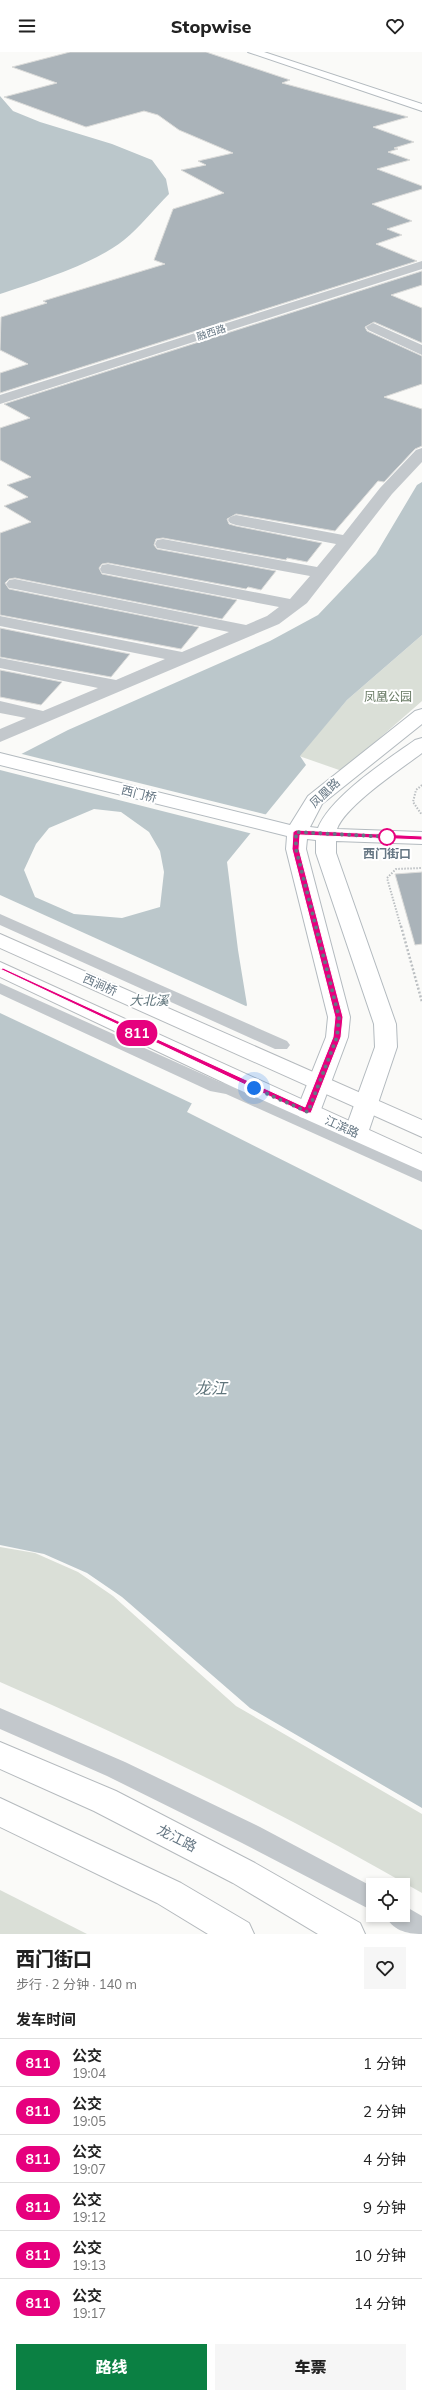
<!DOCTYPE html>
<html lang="zh">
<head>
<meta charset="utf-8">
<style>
	:root { --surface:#fff; --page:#f6f6f6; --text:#222; --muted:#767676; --line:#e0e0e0; --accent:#0b8043 }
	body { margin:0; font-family:Mulish,"Noto Sans SC",sans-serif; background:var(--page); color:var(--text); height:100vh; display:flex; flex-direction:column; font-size:15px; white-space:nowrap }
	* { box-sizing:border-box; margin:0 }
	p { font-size:13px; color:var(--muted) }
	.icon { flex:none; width:22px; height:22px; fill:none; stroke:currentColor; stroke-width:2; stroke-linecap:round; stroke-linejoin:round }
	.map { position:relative; height:1882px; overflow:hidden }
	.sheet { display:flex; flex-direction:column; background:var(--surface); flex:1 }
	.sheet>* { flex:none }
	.badge { padding:0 8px; border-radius:13px; font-size:14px; line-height:26px }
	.tools { position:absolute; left:366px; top:1826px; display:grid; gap:8px }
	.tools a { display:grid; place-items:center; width:44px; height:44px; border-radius:0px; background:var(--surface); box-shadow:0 2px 6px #0003; font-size:20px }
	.you { position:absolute; width:20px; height:20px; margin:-10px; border:3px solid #fff; border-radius:50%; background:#1a73e8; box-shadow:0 0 0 6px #1a73e833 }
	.map>.badge { position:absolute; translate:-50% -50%; box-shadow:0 0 0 2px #fff }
	h2 { padding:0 16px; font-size:15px; line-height:36px }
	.round { display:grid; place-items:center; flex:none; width:42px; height:42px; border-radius:0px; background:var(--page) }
	.summary { display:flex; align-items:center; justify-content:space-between; height:68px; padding:0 16px }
	h1 { font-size:19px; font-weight:800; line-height:30px }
	.cta { display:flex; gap:8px; margin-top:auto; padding:8px 16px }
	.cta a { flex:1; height:46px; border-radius:0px; background:var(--accent); color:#fff; font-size:16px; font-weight:800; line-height:46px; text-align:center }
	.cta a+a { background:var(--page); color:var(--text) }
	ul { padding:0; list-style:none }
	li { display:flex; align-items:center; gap:12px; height:48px; padding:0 16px; border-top:1px solid var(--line) }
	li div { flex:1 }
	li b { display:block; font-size:15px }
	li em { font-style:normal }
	li .badge { min-width:44px; font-weight:700; text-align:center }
	header { display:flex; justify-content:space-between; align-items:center; height:52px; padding:0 16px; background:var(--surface); font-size:18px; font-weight:800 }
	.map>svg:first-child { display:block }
	.green { fill:#dadfd7 }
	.water { fill:#bbc7cb; fill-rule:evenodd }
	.pier { fill:#fafaf8 }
	.building { fill:#aab3b9; stroke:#dcdcda }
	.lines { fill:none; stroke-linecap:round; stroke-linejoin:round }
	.secondary-casing { stroke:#b3babf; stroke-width:2 }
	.primary-casing { stroke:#b5babe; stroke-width:2 }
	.path-far1 { stroke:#bbbfc2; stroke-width:2; stroke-dasharray:1.5 1.5; stroke-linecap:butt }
	.path { stroke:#bbbfc2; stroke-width:2.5; stroke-dasharray:2 2; stroke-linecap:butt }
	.lane { fill:#c3c8cc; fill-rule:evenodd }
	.street { fill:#c3c8cc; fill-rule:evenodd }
	.secondary { fill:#fff; fill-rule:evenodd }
	.primary { fill:#fff; fill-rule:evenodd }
	.line { fill:#e6007e; stroke:#fff }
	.walk { stroke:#657683; stroke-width:4; stroke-dasharray:0 7.2 }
	.stop-dot { fill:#fff; stroke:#e6007e; stroke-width:2 }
	.labels { text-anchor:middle; stroke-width:4; stroke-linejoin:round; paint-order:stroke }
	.far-street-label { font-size:10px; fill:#657683; stroke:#fff }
	.park-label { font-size:12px; fill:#687a64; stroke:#fff }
	.street-label { font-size:12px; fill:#657683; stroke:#fff }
	.stop-label { font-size:12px; font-weight:bold; fill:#657683; stroke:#fff }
	.water-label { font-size:13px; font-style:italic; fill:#60757c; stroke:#fff }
	.near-street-label { font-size:14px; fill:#657683; stroke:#fff }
	.near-water-label { font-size:16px; font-style:italic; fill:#60757c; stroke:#fff }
</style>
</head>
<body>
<header><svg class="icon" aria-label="menu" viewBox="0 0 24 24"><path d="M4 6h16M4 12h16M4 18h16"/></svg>Stopwise<svg class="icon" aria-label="heart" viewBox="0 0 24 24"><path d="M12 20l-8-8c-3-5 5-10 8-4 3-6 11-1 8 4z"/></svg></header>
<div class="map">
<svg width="422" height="1882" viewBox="0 0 422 1882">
	<rect width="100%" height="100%" fill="#fafaf8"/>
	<path class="green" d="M422,583V649L342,719L299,704L347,648Z
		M0,1495L35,1501L78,1520L113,1544L236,1654L422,1762V1841C286,1762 144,1693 0,1630Z
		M0,1838L87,1882H0Z"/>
	<path class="water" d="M0,44L13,59L40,70L112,92L152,108L166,127L169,142C154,157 140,175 124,188C94,212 36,230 0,242Z
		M422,430V583L347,648L300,704L306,713L227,810L238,898L247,953L187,1060L422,1178V1756L250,1656L122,1545L87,1521L44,1502L0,1493V713L68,678L270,589L318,563L376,502L417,433ZM94,757L121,760L149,780L160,799L164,820L160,855L122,866L74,862L35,845L24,818L36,792L49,776Z"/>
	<path class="pier" d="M18,701L268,763L253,782L0,718V711Z
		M0,843L248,955L193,1052L0,961Z"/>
	<path class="building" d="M70,0H206L290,28L282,31L408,65L373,75L414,90L394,96L398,97L388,100L410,108L377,117L422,134V137L372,152L412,169L387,177L402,183L376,192L417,209L0,341V321L28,312L0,298L1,265L47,251L43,249L165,212L154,208L173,157L224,141L181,118L206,113L198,109L233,101L179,78L158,63L144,59L86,75L4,45L57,31L12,15Z
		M422,219V233L391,243L422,256V291L374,270L365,275L367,279L422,304V332L384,345L422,357V394L415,397L384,430L378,429L335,479L236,462L227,467L229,472L236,474L322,491L307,510L287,506L286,508L163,486L156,487L154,493L157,497L276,519L261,538L248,535L246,537L108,511L102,512L99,516L102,522L237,548L222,567L15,526L9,527L5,531L9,537L199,575L181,597L0,563V481L31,470L4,454L28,445L7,433L31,425L0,408V376L30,366L4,352Z
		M0,576L130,602L111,625L0,605Z
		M0,618L62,630L41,653L0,645Z
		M422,820V892L415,893L395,822Z"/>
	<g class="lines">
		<defs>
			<path id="secondary" d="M248,0H264L422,52V59Z
				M422,657V672L322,752L310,775L318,776C331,744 387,708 415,688L422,686V701C401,717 346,753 337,777L422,780V792L336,789V801L396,972L397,995L368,1081L364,1086L356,1089L348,1086L344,1081L375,995L374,972L316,801V788L307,787L306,797L350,965L348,985L320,1060L316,1065L308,1067L300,1065L296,1060L326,985L328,965L286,797L287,784L0,713V701L290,773L308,744L415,659Z"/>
			<path id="primary" d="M0,882L422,1068V1085L0,896Z
				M0,910L422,1102V1119L233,1035L0,925Z
				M0,1690L116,1739L255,1811L360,1871L365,1882H318L233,1831L94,1759L0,1717Z
				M0,1746L181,1831L249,1871L254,1882H208L157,1851L0,1775Z"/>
		</defs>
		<use href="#secondary" class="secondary-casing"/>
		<use href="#primary" class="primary-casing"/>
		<path class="path-far1" d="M422,733L416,738L413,750L422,763
			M401,875L387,826L396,817L422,816"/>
		<path class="path" d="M401,874L422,950"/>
		<path class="lane" d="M0,862L287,989L290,993L287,997H275L0,873Z
			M0,931L220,1030L236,1033L422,1117V1130L226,1042L210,1039L0,942Z
			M0,1656L125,1710L260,1775L373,1835V1859L242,1791L107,1724L0,1677Z
			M403,1853L422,1864V1882C406,1882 392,1878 385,1863H403Z"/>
		<path class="street" d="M422,209V217L0,352V343Z
			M373,271L422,293V303L368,278L366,275Z
			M422,396V410L392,442L307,551L279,572L0,690V677L26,666L0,661V649L43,659L98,636L0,616V606L116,628L165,607L0,574V564L182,600L229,580L15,537L9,536L6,532L9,528L15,527L246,573L267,564L279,555L108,522L102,521L100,517L102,513L108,512L290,547L310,524L163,497L157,496L155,492L157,488L163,487L317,515L336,492L236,473L230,471L228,468L230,465L236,463L343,483L380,436L416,398Z"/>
		<use href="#secondary" class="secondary"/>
		<use href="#primary" class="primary"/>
	</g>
	<path class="line" d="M296,778L422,784V788L300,783L299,797L343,965L341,985L311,1061H305L0,917L3,916L305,1055L333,985L335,965L292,797L293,780Z"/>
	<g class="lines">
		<path class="walk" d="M254,1036L308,1060L337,985L339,965L296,797V780L390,785H387"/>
	</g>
	<circle class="stop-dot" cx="387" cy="785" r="8"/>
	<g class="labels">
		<g class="far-street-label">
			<text transform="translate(211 280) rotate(-18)" y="4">融西路</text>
		</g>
		<g class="park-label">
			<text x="388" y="649">凤凰公园</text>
		</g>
		<g class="street-label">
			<text transform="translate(325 741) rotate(-43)" y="4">凤凰路</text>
			<text transform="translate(139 742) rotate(14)" y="4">西门桥</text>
			<text transform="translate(100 933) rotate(24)" y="4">西涧桥</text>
			<text transform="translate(342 1075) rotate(24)" y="4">江滨路</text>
		</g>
		<g class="stop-label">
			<text x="387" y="806">西门街口</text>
		</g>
		<g class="water-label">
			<text x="149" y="953">大北溪</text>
		</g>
		<g class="near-street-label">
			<text transform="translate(177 1786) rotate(27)" y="5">龙江路</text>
		</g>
		<g class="near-water-label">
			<text x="211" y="1342">龙江</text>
		</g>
	</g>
</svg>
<div class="tools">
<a><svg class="icon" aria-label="locate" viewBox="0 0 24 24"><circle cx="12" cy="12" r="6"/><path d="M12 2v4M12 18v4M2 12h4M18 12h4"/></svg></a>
</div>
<div class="you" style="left:254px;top:1036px"></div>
<b class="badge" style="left:137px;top:981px;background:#e6007e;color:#fff">811</b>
</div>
<section class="sheet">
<div class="summary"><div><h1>西门街口</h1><p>步行 · 2 分钟 · 140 m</p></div><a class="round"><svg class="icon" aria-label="heart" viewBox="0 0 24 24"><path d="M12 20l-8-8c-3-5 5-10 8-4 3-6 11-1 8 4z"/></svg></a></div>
<h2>发车时间</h2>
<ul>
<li><span class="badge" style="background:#e6007e;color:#fff">811</span><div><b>公交</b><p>19:04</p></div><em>1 分钟</em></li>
<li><span class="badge" style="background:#e6007e;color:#fff">811</span><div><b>公交</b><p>19:05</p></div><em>2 分钟</em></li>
<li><span class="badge" style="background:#e6007e;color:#fff">811</span><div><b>公交</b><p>19:07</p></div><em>4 分钟</em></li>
<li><span class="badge" style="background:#e6007e;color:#fff">811</span><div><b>公交</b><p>19:12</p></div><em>9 分钟</em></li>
<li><span class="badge" style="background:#e6007e;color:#fff">811</span><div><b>公交</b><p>19:13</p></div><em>10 分钟</em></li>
<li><span class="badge" style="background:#e6007e;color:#fff">811</span><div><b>公交</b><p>19:17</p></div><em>14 分钟</em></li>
</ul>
<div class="cta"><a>路线</a><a>车票</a></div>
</section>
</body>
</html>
